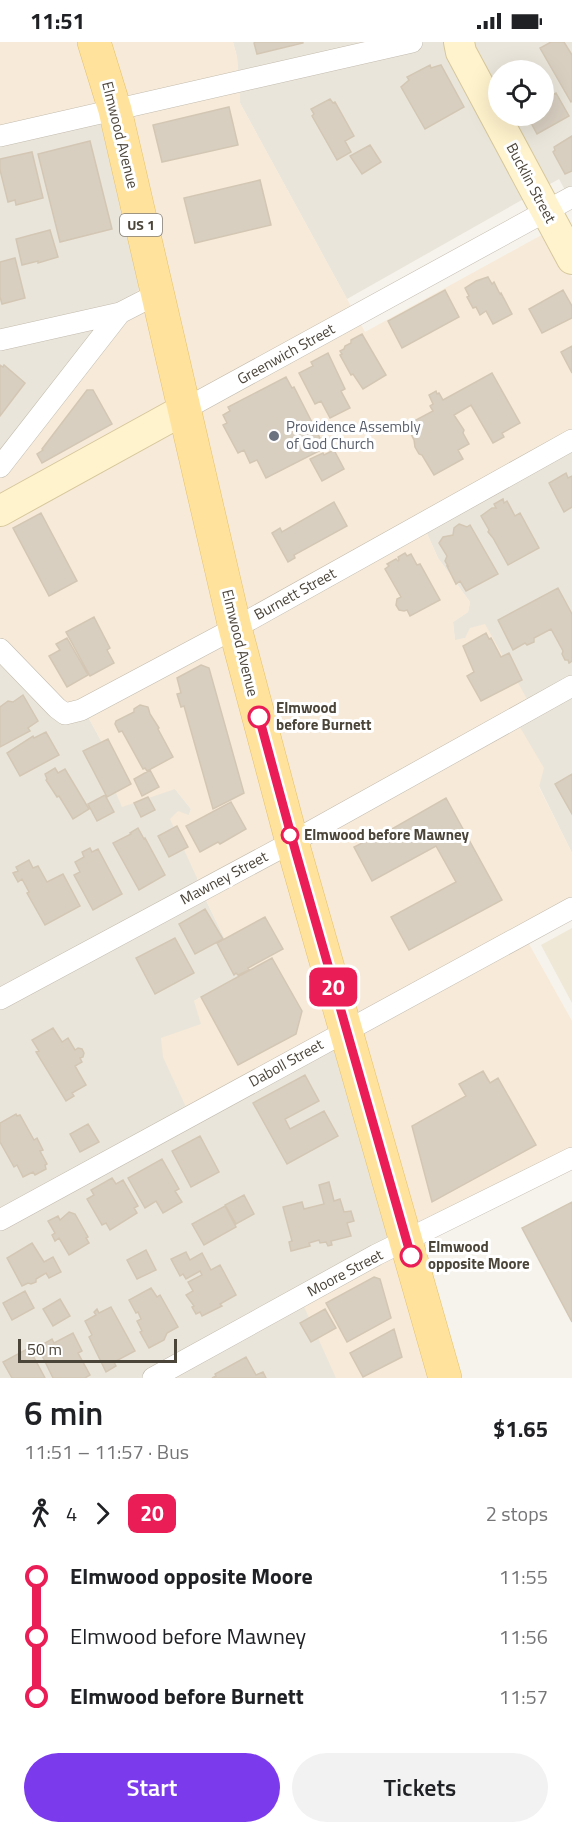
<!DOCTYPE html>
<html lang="en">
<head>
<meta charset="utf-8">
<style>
	:root { --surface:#fff; --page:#f2f2f2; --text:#202124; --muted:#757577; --accent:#7c3aed }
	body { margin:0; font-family:"Titillium Web",sans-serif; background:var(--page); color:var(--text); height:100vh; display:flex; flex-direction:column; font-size:22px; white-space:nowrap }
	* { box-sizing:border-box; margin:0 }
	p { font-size:20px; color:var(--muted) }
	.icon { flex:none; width:33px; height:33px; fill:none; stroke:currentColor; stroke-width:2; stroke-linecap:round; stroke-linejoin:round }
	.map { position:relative; height:1336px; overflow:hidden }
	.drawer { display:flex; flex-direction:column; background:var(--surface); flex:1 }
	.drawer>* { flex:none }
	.badge { padding:0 12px; border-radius:9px; font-size:21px; line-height:39px }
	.buttons { position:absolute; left:488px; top:18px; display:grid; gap:12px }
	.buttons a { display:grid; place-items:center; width:66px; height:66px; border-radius:50%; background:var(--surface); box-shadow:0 6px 24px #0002; font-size:30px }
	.scale { position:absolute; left:18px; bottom:15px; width:159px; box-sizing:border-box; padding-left:6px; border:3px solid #4b4439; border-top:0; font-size:16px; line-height:21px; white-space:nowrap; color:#4b4439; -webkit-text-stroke:4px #fff; paint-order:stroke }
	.map>.badge { position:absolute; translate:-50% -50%; box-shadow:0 0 0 3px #fff }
	.legs { display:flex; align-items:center; gap:9px; height:66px; padding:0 24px; font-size:20px }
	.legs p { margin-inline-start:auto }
	.headline { display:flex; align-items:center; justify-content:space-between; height:102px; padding:0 24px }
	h1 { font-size:33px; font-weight:600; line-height:45px }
	.button { display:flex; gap:12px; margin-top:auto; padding:12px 24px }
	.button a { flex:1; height:69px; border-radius:36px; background:var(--accent); color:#fff; font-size:24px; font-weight:600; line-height:69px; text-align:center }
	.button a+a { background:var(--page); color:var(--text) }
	ul { padding:0 24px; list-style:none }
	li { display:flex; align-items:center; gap:21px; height:60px; font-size:22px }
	li i { display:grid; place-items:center; width:9px; height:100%; margin:0 8px; background:currentColor }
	li i::after { content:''; width:15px; height:15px; margin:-8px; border:4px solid; border-radius:50%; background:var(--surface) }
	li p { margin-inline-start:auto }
	li:first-child i { background:linear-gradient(#0000 50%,currentColor 0) }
	li:last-child i { background:linear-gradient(currentColor 50%,#0000 0) }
	.status { display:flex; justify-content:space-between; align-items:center; height:42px; padding:0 30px; background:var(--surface); direction:ltr }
	.status svg { height:16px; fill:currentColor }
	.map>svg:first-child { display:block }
	.residential { fill:#eae5da; fill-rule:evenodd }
	.commercial { fill:#f7ead8 }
	.education { fill:#efe8d6 }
	.building { fill:#d8cfc1; stroke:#d3c7b4; stroke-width:1.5 }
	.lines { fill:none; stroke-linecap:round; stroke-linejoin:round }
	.street-casing { stroke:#c2bbae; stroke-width:22 }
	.secondary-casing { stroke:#d6c79b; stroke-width:32 }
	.primary-casing { stroke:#e6c16a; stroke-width:34 }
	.street { stroke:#fff; stroke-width:21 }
	.secondary { stroke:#fff3cd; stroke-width:30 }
	.primary { stroke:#ffe39c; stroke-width:33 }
	.line-1-casing { stroke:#fff; stroke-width:14 }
	.line-1 { stroke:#ea1d57; stroke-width:9 }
	.worship-dot { fill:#6b7280; stroke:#fff; stroke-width:2 }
	.stop-1-dot { fill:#fff; stroke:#ea1d57; stroke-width:3 }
	.labels { text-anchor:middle; stroke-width:6; stroke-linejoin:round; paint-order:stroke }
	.shield { fill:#fff; stroke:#817c74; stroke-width:1.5 }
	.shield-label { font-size:14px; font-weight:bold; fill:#4b4439 }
	.street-label { font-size:15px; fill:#4b4439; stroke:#fff }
	.worship-label { font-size:15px; fill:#5b616d; stroke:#fff; text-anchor:start }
	.stop-label { font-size:15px; font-weight:bold; fill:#4b4439; stroke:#fff; text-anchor:start }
</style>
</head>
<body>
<div class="status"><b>11:51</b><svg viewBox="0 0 49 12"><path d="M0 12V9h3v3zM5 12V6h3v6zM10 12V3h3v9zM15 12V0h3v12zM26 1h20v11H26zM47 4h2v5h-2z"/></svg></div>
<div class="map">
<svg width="572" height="1336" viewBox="0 0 572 1336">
	<rect width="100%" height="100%" fill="#f6f3ec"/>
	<path class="residential" d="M233,0H572V161L559,137L347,257L240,61L237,15ZM498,28H543V74H498Z
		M102,66L146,242L101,281L0,416V87Z
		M572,391V811L539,744L511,670L527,657L465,596L455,599L453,580L468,570L470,560L438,516L420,476Z
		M0,612L81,662L111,717L175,747L191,767L189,773L198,842L242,932L194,959L335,988L399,1193L336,1336H0Z"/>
	<path class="commercial" d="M0,0H233L237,15L240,61L365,290L547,190L572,236V391L420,476L438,516L470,560L468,570L453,580L455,598L465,596L470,586L485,582L527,657L511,670L544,726L539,745L572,811V860L520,886L572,979V1109L399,1195L438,1336H336L297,1249L399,1193L343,988L186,1065L163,1015L161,996L201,982L194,959L242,932L198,842L197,836L170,777L178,769L189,773L191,767L175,747L122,765L107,730L111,717L81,662H58L0,612V416L101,281L146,241L108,68L0,87Z"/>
	<path class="education" d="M572,886V961L541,903Z"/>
	<path class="building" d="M255,0H303V1L257,12L254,1Z
		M551,0H564L572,13V59L571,60L540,6Z
		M430,23L431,26L441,23L464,65L425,87L401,45L409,38L407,35Z
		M556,51L569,74L537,92L531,81L529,82L526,76L527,74H543V58Z
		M330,57L333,61L335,60L354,94L345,99L351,110L337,118L312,74L314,72L311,67Z
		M229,65L238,103L162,120L153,83Z
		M572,94V129L565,132L553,110L555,108L554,105Z
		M90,99L112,187L60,200L38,112Z
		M370,103L381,120L362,132L350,114Z
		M32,110L43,156L16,163L15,158L8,160L0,128V117Z
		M260,138L271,183L195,201L184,156Z
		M50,188L58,215L38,221V219L22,223L16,197Z
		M15,216L25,256L2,262L0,255V220Z
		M488,235L492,242L494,240L500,252L501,251L512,272L493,282L486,269L480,273L476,265L473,266L467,255L469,254L465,246L476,239Z
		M445,248L459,275L402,306L388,279Z
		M563,248L572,264V276L542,291L529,267Z
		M362,292L386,333L363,347L353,332L351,333L340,313L342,312L340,309L344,307L345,304L351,301V298Z
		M572,304V331L561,310Z
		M328,311L345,347L341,349L350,366L330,376L321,359L315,362L299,331L313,324L311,320Z
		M0,323L3,325L4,323L25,341L0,374Z
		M492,331L520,381L502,391L504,395L493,401L471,363L454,373L464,388L463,391L469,402L458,408L463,417L434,433L422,413L419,412L415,405L414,398L408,386L418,381L416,378L433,369L430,364L433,362L429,353L436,349L437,352L439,351L443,358Z
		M286,335L292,346L294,345L325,406L266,436L257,418L250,421L244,408L238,411L223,383L227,381L223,373L230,369L228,365Z
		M87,348H93L112,382L42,421L37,412L43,408L42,407Z
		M334,408L344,427L322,439L310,417L323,411L324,413Z
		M566,431L568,436L572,434V465L564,470L549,441Z
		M503,457L504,461L507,459L515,474L520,471L539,506L508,523L493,496L488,490L489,488L481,474L492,466H496L494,462Z
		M334,460L347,484L294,513L295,516L288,520L272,491L280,486L282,490Z
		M41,471L77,539L49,554L13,486Z
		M459,482L467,485L470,483L498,532L466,549L460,539L456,542L447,524H448L445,519L447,514L439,501L443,495L453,493L454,486Z
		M405,511L407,514L411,512L417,523L420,522L440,558L410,574L407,568L404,569L399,568L396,563L397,557L401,555L385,527L389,524L387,522L396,517L398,519L399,518L398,515Z
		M558,546L572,572V619L569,621L568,618H565L562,612L563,609L551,587L534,596V600L527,603L525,601L513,608L498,578Z
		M94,575L110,606L107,608L114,621L90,634L66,590Z
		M486,591L489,597L491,596L501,615L509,611L522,638L481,659L467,634L474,630L463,604Z
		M67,596L88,633L67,645L49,614L60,608L56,602Z
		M201,623L209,626L244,751L213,767L184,664L181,665L177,652L181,651L177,636Z
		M23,653L38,679L28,686L30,689L0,705V665L8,659L13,660Z
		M140,663L148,665L150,672L159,686L158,687L173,715L147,729L145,726L143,727L122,689L119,690L115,682L116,679L134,670V667Z
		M46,690L59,713L20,734L7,711L33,694L34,696Z
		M108,697L131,742L107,755L83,709Z
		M55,726L58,731L65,727L89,767L73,777L59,754L57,755L46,738L47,737L45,732Z
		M150,728L159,745L142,754L134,737Z
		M572,732V772L555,742Z
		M105,753L114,770L97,779L88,762Z
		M148,755L155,768L141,775L134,761Z
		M446,756L502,858L409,908L391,875L456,840L436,804L372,839L354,805L370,797L371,799Z
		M231,760L246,787L220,802L218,800L200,810L186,784Z
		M177,784L188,805L169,815L158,794Z
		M138,786L144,797L145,796L165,833L139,848L113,801L131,792L130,791Z
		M90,806L92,810L98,807L122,852L93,868L74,833L80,830L75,820L84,815L82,810Z
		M29,818L33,826L38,824L47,840L63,832L80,864L45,883L27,851L29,850L22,837L18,840L13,831L18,829L16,825Z
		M205,867L223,897L195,912L179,882Z
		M265,875L283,907L248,926L249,928L238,933L236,931L234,933L217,901Z
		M175,896L194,931L155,952L136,916Z
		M272,916L302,969L296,992L238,1023L201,955Z
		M53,986L62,1000L68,996L75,1008L78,1006L82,1007L84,1011L83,1015L80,1016L82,1020L75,1024L86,1043L72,1051L74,1054L66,1059L36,1010L39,1009L32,998Z
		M483,1029L490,1041L498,1036L536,1103L432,1160L412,1084L466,1054L459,1042Z
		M305,1033L319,1059L285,1077L290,1087L324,1069L338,1094L287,1122L253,1061Z
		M16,1072L17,1074L20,1073L34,1098L37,1096L43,1108L40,1109L47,1122L45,1123L46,1127L35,1133L33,1130L23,1135L17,1123L14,1125L0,1100V1081Z
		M88,1082L99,1100L80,1110L70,1092Z
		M200,1094L219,1130L191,1145L172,1109Z
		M162,1117L179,1147L175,1149L182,1160L163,1171L156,1159L145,1166L128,1136Z
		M112,1136L116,1142L123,1138L138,1164L134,1166L137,1171L110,1188L106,1181L102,1183L87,1157L94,1153L91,1148Z
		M329,1140L334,1159L340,1157L344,1170L351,1169L354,1179L347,1181L351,1194L331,1199L332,1203L328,1204L326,1200L320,1201L319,1198L309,1201L310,1204L291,1209L289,1200L292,1199L283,1165L302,1160L304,1167L324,1162L319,1143Z
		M244,1153L254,1172L236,1182L225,1163Z
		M572,1160V1280L522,1186Z
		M225,1164L236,1185L204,1203L192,1182Z
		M69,1170L75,1172L88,1195L86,1196L89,1201L69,1213L59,1196L55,1199L52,1193L55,1191L48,1179L58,1174L60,1178Z
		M32,1201L44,1220L53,1215L61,1230L49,1236L46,1231L36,1237V1240L31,1242L28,1241L22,1244L7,1216Z
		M146,1208L156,1228L137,1237L127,1218Z
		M186,1210L190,1218L202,1211L211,1228L220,1223L236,1253L220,1262L222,1264L202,1274L200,1270L196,1272L192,1265L194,1264L186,1253L193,1249L188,1240L202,1233L200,1229L186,1237L183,1232L180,1234L171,1217Z
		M374,1235L380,1237L391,1276L347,1300L326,1261Z
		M151,1246L157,1255L160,1253L178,1285L167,1291L164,1298L149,1306L140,1290L142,1289L137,1279L141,1277L138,1270L136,1271L129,1258Z
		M25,1249L34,1266L12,1278L3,1261Z
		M60,1257L70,1274L53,1284L43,1267Z
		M111,1265L135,1309L114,1320L116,1324L106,1330L89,1295L92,1293L85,1279L96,1273L94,1270L97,1267L99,1271Z
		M325,1267L336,1286L311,1300L300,1281Z
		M394,1287L402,1315L363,1335L350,1311Z
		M73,1291L82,1309L78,1311L90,1333L85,1336H53L38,1305L52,1297L54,1301Z
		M29,1306L45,1336H12L3,1320Z
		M246,1315L256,1333L263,1330L266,1336H212L216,1334L215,1332Z"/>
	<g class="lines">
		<defs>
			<path id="street" d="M0,94L412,0
				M0,298L120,271
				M185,367L572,155
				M0,425L120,271L157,252
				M0,607L57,666L65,672L81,668L235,586L572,398
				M0,957L292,800L572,644
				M0,1178L572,866
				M153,1336L376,1213L572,1116"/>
			<path id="secondary" d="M459,0L461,10L572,217
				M0,469L185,367"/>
			<path id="primary" d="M94,0L115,68L235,586L292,800L445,1336"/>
		</defs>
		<use href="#street" class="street-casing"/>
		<use href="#secondary" class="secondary-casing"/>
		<use href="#primary" class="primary-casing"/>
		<use href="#street" class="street"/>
		<use href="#secondary" class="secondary"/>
		<use href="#primary" class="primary"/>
	</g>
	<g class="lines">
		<defs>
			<path id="line-1" d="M259,675L296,811L411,1214"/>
		</defs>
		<use href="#line-1" class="line-1-casing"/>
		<use href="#line-1" class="line-1"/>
	</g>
	<circle class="worship-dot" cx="274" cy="394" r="6"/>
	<g class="stop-1-dot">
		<circle cx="259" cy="675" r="10"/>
		<circle cx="290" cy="793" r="8"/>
		<circle cx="411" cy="1214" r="10"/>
	</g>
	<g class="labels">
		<rect class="shield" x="120" y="172" width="42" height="22" rx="4.5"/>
		<g class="shield-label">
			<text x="141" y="188">US 1</text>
		</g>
		<g class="street-label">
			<text transform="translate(120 93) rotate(76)" y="5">Elmwood Avenue</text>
			<text transform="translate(531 141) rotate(62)" y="5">Bucklin Street</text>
			<text transform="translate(286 312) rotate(-29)" y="5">Greenwich Street</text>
			<text transform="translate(295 552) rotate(-29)" y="5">Burnett Street</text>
			<text transform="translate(240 601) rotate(76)" y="5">Elmwood Avenue</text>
			<text transform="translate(224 836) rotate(-28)" y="5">Mawney Street</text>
			<text transform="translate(286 1021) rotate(-29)" y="5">Daboll Street</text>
			<text transform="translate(345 1231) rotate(-28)" y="5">Moore Street</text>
		</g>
		<g class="worship-label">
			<text x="286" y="390">Providence Assembly<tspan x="286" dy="17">of God Church</tspan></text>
		</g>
		<g class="stop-label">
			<text x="276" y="671">Elmwood<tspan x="276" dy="17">before Burnett</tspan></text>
			<text x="304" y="798">Elmwood before Mawney</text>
			<text x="428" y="1210">Elmwood<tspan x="428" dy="17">opposite Moore</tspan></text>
		</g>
	</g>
</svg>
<div class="buttons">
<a><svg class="icon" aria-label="locate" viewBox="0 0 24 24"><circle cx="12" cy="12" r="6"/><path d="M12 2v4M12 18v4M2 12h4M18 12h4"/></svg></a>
</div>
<div class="scale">50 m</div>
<b class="badge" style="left:333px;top:945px;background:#ea1d57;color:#fff">20</b>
</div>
<section class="drawer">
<div class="headline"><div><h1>6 min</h1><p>11:51 – 11:57 · Bus</p></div><b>$1.65</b></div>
<div class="legs"><svg class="icon" aria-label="walk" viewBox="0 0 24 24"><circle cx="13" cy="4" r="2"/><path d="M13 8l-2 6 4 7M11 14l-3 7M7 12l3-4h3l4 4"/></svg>4<svg class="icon" aria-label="forward" viewBox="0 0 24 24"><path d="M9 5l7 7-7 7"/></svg><b class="badge" style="background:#ea1d57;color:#fff">20</b><p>2 stops</p></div>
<ul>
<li><i style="color:#ea1d57"></i><b>Elmwood opposite Moore</b><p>11:55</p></li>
<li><i style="color:#ea1d57"></i><span>Elmwood before Mawney</span><p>11:56</p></li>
<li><i style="color:#ea1d57"></i><b>Elmwood before Burnett</b><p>11:57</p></li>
</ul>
<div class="button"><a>Start</a><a>Tickets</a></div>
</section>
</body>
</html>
